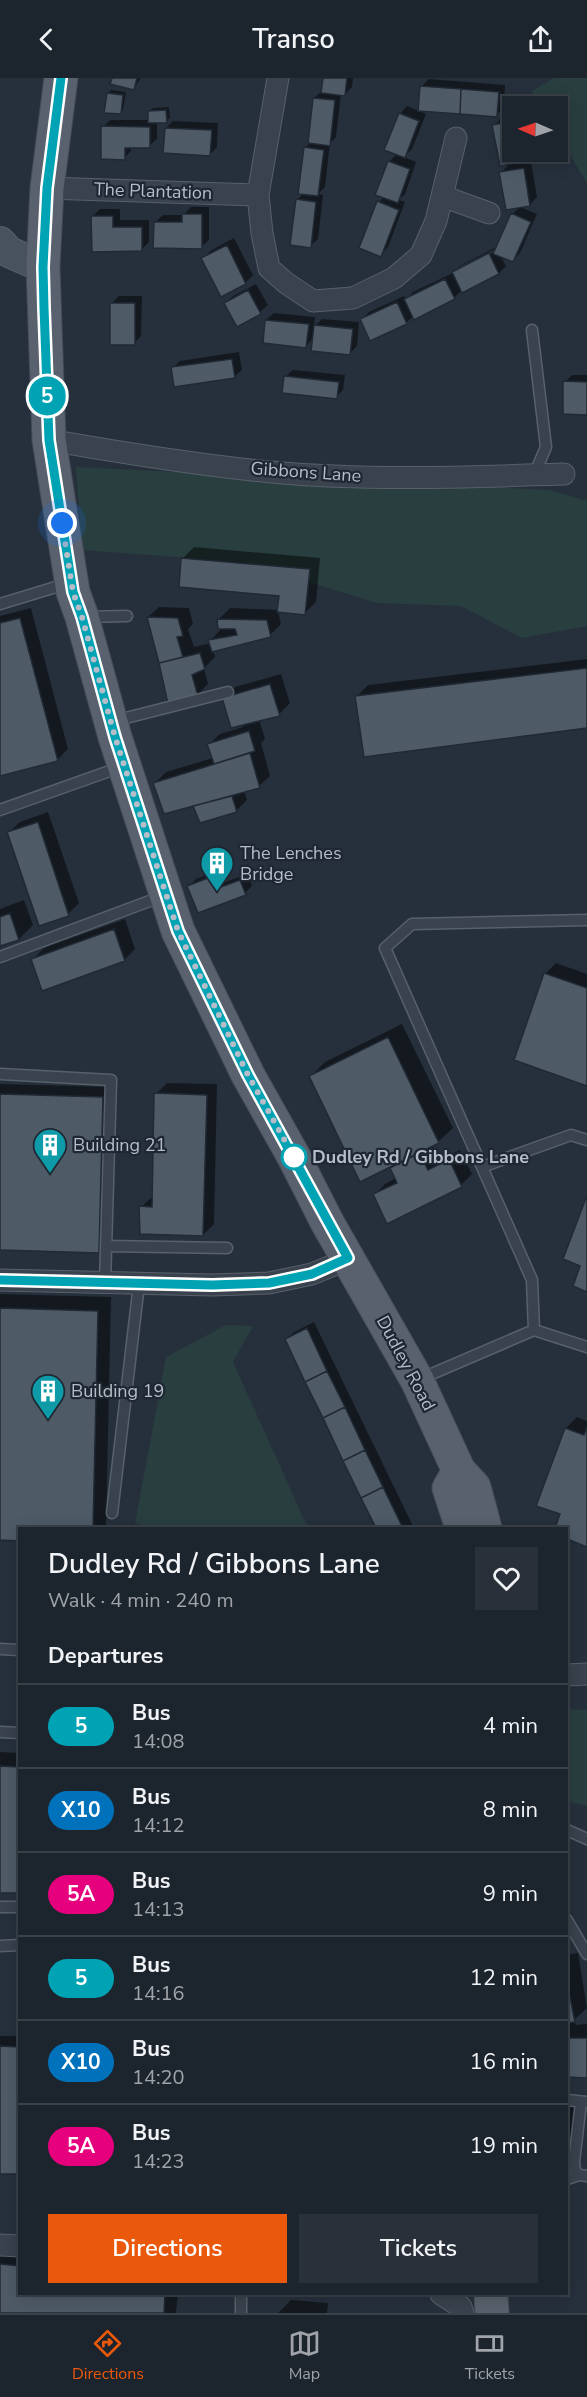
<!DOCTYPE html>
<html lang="en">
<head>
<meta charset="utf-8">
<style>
	:root { --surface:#1c242d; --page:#293039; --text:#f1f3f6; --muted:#a0a4aa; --line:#3a4149; --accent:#ea580c }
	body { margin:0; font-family:"Nunito Sans",sans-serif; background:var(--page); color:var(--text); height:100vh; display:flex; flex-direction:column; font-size:22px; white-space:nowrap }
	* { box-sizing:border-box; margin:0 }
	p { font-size:20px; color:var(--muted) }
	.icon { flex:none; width:33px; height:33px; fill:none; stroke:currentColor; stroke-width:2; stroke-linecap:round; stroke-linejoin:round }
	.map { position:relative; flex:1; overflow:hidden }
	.sheet { position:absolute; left:18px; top:1449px; width:550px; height:768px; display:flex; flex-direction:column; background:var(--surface); border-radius:0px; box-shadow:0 3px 15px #0003,0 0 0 2px var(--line) }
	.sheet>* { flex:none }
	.badge { padding:0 12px; border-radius:20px; font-size:21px; line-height:39px }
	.needle { width:39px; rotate:272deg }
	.controls { position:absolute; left:502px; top:18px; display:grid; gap:12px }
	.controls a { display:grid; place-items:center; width:66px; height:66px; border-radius:0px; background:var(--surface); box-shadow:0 3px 15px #0003,0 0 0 2px var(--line); font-size:30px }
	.you { position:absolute; width:30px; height:30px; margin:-15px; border:4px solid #fff; border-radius:50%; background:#1a73e8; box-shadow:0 0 0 9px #1a73e833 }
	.map>.badge { position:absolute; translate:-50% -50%; box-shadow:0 0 0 3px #fff }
	h2 { padding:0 30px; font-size:22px; line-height:54px }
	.round { display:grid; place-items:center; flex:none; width:63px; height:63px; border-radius:0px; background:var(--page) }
	.overview { display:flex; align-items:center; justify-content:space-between; height:102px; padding:0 30px }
	h1 { font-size:28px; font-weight:600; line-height:45px }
	.primary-button { display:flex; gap:12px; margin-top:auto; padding:12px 30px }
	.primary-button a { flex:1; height:69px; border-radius:0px; background:var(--accent); color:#fff; font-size:24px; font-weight:600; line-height:69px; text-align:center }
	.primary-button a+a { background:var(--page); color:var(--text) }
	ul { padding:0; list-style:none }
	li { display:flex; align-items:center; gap:18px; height:84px; padding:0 30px; border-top:2px solid var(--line) }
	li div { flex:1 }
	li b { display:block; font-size:22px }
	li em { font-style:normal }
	li .badge { min-width:66px; font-weight:700; text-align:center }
	header { display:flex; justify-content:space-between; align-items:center; height:78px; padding:0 30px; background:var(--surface); font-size:27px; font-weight:600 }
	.menu { display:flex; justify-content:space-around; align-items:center; height:84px; border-top:2px solid var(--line); background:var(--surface); font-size:16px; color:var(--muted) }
	.menu a { display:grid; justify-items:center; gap:3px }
	.menu .on { color:var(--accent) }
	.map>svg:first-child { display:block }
	.green { fill:#293e3f }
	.shadow { fill:#0007; fill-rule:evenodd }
	.building { fill:#4e5b67; stroke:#202934; stroke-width:1.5 }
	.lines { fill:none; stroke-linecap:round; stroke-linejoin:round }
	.lane-casing { stroke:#57606b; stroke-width:13 }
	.street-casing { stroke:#57606b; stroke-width:23 }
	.secondary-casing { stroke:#57606b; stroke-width:32 }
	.primary-casing { stroke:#424b56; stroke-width:35 }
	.lane { stroke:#39424d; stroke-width:10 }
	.street { stroke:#39424d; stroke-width:21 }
	.secondary { stroke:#48525f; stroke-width:30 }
	.primary { stroke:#58616d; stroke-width:33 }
	.line-casing { stroke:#fff; stroke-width:14 }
	.line { stroke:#00a3b4; stroke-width:9 }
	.walk { stroke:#b5bdc8; stroke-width:6; stroke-dasharray:0 10.8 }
	.stop-dot { fill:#fff; stroke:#00a3b4; stroke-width:3 }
	.labels { text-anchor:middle; stroke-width:4.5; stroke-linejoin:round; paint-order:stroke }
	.street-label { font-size:18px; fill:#b5bdc8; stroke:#1e2732 }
	.poi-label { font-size:18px; fill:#b5bdc8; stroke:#1e2732; text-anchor:start }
	.stop-label { font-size:18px; font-weight:bold; fill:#b5bdc8; stroke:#1e2732; text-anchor:start }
</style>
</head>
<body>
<header><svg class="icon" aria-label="back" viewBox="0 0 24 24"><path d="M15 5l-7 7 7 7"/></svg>Transo<svg class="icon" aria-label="share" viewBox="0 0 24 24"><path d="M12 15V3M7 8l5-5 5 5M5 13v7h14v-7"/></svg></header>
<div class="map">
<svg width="587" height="2235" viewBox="0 0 587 2235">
	<rect width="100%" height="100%" fill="#26303c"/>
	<path class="green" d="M554,0H587V105L558,57V28H541L532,13Z
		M76,389L549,412L587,423V548L522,560L461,528L377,525L243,484L82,472Z
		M226,1247L253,1248L233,1284L308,1450H146L135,1445L166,1279Z
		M567,1631L587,1632V1728L567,1723Z"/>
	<path class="shadow" d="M113,0H141L134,10Z
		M325,0H353L352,9L344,17L341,16L336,59L330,65L325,109L318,116L323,117L318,161L310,168L297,122L304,115L305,70L309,66L314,20L322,13Z
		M429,1L505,7L504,30L496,37L421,9Z
		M111,12L126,14L123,32L120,35L108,15Z
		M407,28L426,36L412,71L404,79L416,84L405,116L399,122L405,124L388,169L380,177L379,124L384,119L389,84L397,76L400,36Z
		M169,29L170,40L166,43L157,44V61L149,68H131V73L124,80L103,49L110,42H149V33L153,30Z
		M513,38V74L530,75L519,86L531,84L537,119L530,127L501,95L511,84L494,48L501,40Z
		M173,43L218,45L217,69L210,76L166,50Z
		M191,129H209V162L201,169L155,144L163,137H183Z
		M520,129L537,136L520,175L513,182L500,177L506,188L499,195L462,212L454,220L414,237L406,245L362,241L369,234L404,218L406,222L413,214L453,195L461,187L496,169L512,136ZM495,171L496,173L460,191V188Z
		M100,131H120V142H149V164L141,172L93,138Z
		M234,160L253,197L246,204L221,217L203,180L210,173Z
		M256,206L268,227L260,234L237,246L226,225L233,218Z
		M119,218H142L141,258L134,265L112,225Z
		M274,235L315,239L314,249L322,241L359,244L357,268L350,275L314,260L306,268L266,242Z
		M239,274L242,292L234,299L173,290L180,283Z
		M293,292L345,297L343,312L336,319L285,299Z
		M572,297H587V335L565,304Z
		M194,469L320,480L316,524L305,535L278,533L281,546L270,557L213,572L215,579L204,590L208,606L197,617L169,625L148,539L159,529L189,530L193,546L188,551L194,569L211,565L210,563L223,549L219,541L230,530L279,532L281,516L183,480Z
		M31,530L68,671L57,682L0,697V538Z
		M587,581V649L357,618L368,607Z
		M281,596L290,625L279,636L259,641L265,661L261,665L270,698L259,708L244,713L247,722L236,733L194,726L155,705L166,694L213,680L209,666L220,656L243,649L224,620L235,609Z
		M48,734L79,825L68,836L9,754L20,744Z
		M221,792L225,804L248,796L252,808L245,815L189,808L196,801Z
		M24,822L33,847L19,861L0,867V831Z
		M125,841L135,871L124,882L33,881L44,870Z
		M556,885L587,896V1006L545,896Z
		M402,946L453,1050L438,1064L432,1067L439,1082L460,1072L472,1096L461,1107L387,1144L374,1117L385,1106L396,1100L391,1090L396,1085L311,998L325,984Z
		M167,1005L217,1006L214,1146L203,1157L141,1129L153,1118L156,1016Z
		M0,1006L113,1009L109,1163L98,1174L0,1171Z
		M0,1216L111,1219L106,1450H20L0,1460Z
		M314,1244L414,1450H378L286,1261L294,1254Z
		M577,1339L587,1343V1467L567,1460V1450H556L562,1436L538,1427L566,1350Z
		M0,1674L20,1675V1814L0,1813Z
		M578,1875L587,1930L574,1942L576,1947L587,1946V1998H567V1877Z
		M0,1958H20V2095H0Z
		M567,2018L576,2019L573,2067L567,2073Z
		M0,2172L20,2173V2216H178L176,2235H0Z
		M291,2222L328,2225L327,2235H278Z"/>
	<path class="building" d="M112,0H137L134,12L110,6Z
		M323,0H347L345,18L321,15Z
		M420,8L461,11L460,36L418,33Z
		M461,11L499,14L497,39L460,36Z
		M107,15L123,17L121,36L104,35Z
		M313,20L335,22L330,68L308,65Z
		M166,32L167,45H148V33Z
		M399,35L419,43L405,80L384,72Z
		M513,43V74H521L523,84L500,88L492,47Z
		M101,48L150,49V70H125V82L101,81Z
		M165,50L212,52L210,78L163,75Z
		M304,69L324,72L318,118L298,116Z
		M388,83L410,91L398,125L375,117Z
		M524,90L530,128L506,132L499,94Z
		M296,121L316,124L311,170L290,167Z
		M377,123L399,132L381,179L359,170Z
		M511,135L531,144L513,184L493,176Z
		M182,136H202V171L153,170L154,144H182Z
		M91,138H113V149H142V173L92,174Z
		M227,167L246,206L221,219L201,180Z
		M489,175L499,196L462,215L452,194Z
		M445,201L455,221L414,242L404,221Z
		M248,212L261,236L237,249L224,225Z
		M397,224L407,246L370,263L360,241Z
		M110,225H135V267H110Z
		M265,242L309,246L306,270L263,265Z
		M314,247L353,251L350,277L311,273Z
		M232,281L235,300L174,309L171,289Z
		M284,298L339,304L337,321L282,315Z
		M563,303L587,304V337L563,336Z
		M181,480L310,491L305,537L277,534L279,518L179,509Z
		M147,539L178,540L183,558L177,559L183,579L159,585Z
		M20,540L58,683L0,698V545Z
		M217,541L267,542L271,559L212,574L208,562L237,557L235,551H218Z
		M200,575L205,591L192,597L198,618L168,626L159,585Z
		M587,590V650L364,679L355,618Z
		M270,606L280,638L231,650L222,620Z
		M249,653L255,673L214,686L207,666Z
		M250,675L260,710L164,736L153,705Z
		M232,718L237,734L200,745L193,728Z
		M38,744L69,838L39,848L7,754Z
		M213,798L218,810L240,802L246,817L198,835L187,808Z
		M10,835L19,862L0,868V839Z
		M114,851L125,883L42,913L31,881Z
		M544,895L587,910V1008L514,982Z
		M388,959L439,1065L360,1104L309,998Z
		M154,1015L207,1017L203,1158L140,1156L139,1128L152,1129Z
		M0,1016L103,1019L99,1175L0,1172Z
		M419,1075L428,1092L449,1081L462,1109L387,1146L373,1116L397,1105L390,1090Z
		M587,1117V1214L573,1208L580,1188L563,1181Z
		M0,1230L98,1233L93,1450H20V1463L0,1462Z
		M307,1250L327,1293L305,1304L285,1261Z
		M327,1293L345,1329L323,1340L305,1304Z
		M345,1329L365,1372L343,1383L323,1340Z
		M587,1349V1469L567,1461V1450H555L560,1436L536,1428L565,1350L584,1357Z
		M365,1372L383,1409L361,1420L343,1383Z
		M383,1409L403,1450H376L361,1420Z
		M0,1688L20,1689V1815H0Z
		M567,1903L575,1944L567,1945Z
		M567,1960H587V2000L567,1999Z
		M0,1968L20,1969V2096H0Z
		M0,2186L20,2188V2216H165L164,2235H0Z"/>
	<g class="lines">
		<defs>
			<path id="lane" d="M532,252L546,369L534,397
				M0,526L69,505
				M85,539L127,538
				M114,643L228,614
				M0,732L121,689
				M0,879L163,818
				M0,996L111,1002L105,1205
				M482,1089L571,1057L587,1062
				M106,1168L227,1170
				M534,1252L532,1202L385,870L412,846L587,842
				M420,1301L534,1252L587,1269
				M112,1435L139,1206
				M0,1571L20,1572
				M0,1654L20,1655
				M567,1752L587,1761
				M0,1829H20
				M567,1842L587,1876
				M0,1868L20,1867
				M567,2022L587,2024
				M581,2024L574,2084L575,2092L579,2097L587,2098
				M567,2101L579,2097
				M241,2235V2216"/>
			<path id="street" d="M278,0L258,117L262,155L269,190L286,205L313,223L353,220L394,200L421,177L436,143L456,60
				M47,110L258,117
				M442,118L489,135
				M49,362C123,375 197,387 271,394C368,403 467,399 564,396
				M0,1202L212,1207L269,1205L312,1196L348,1181
				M567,1597L587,1596
				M0,2167L20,2168
				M441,2216L461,2229L463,2235"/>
			<path id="secondary" d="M0,164L9,174L43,189"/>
			<path id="primary" d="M61,0L47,110L43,189L49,362L73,514L82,539L115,659L178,853L248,997L294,1079L327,1144L417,1302L459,1393L474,1409L485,1450
				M459,1393L449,1410L462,1450
				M491,2216L492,2235"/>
		</defs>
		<use href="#lane" class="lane-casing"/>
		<use href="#street" class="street-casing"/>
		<use href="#secondary" class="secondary-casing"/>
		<use href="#primary" class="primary-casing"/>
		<use href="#lane" class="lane"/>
		<use href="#street" class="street"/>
		<use href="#secondary" class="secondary"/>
		<use href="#primary" class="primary"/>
	</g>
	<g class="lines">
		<defs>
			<path id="line" d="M0,1202L212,1207L269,1205L312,1196L348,1180L248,997L178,853L115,659L82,539L73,514L49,362L44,230L43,189L47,110L61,0"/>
		</defs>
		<use href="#line" class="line-casing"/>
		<use href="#line" class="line"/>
		<path class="walk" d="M62,445L73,514L82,539L115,659L178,853L248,997L294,1079"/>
	</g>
	<defs>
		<symbol id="building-pin" viewBox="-11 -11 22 30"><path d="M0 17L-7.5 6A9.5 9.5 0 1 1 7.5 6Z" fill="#0f9aa8" stroke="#1e2732"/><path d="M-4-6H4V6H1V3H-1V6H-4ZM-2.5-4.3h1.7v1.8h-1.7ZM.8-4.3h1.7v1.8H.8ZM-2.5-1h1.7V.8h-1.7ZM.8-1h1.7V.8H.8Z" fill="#fff"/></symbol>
	</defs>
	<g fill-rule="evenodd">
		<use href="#building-pin" x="198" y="766" width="38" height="52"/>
		<use href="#building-pin" x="31" y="1048" width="38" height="52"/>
		<use href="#building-pin" x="29" y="1294" width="38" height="52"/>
	</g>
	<circle class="stop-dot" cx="294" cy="1079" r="12"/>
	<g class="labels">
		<g class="street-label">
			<text transform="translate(153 113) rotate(2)" y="6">The Plantation</text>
			<text transform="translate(306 394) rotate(4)" y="6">Gibbons Lane</text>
			<text transform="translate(406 1285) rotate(62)" y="6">Dudley Road</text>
		</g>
		<g class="poi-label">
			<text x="240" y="781">The Lenches<tspan x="240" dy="21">Bridge</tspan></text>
			<text x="73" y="1073">Building 21</text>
			<text x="71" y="1319">Building 19</text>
		</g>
		<g class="stop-label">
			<text x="312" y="1085">Dudley Rd / Gibbons Lane</text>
		</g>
	</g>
</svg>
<div class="controls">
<a><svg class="needle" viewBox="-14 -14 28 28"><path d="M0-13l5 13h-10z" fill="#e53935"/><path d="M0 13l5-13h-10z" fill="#a0a4aa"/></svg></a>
</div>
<div class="you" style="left:62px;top:445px"></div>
<b class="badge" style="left:47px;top:318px;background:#00a3b4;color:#fff">5</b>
<section class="sheet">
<div class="overview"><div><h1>Dudley Rd / Gibbons Lane</h1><p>Walk · 4 min · 240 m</p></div><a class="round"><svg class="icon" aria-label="heart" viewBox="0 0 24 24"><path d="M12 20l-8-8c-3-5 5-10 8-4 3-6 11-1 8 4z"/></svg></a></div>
<h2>Departures</h2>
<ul>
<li><span class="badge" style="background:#00a3b4;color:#fff">5</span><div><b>Bus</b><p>14:08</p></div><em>4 min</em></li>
<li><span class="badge" style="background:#0072bc;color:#fff">X10</span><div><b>Bus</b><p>14:12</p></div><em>8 min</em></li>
<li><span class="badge" style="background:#e6007e;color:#fff">5A</span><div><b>Bus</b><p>14:13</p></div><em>9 min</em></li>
<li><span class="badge" style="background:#00a3b4;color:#fff">5</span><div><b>Bus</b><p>14:16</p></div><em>12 min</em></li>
<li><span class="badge" style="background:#0072bc;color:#fff">X10</span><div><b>Bus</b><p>14:20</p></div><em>16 min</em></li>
<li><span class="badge" style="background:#e6007e;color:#fff">5A</span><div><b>Bus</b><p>14:23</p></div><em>19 min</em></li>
</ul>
<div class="primary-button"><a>Directions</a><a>Tickets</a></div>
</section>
</div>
<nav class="menu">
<a class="on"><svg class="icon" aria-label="directions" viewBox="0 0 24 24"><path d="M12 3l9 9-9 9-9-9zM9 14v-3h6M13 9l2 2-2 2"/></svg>Directions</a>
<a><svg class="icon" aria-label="map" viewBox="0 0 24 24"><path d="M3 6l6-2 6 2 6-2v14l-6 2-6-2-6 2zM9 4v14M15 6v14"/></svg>Map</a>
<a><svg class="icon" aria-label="tickets" viewBox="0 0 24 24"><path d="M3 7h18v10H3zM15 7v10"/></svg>Tickets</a>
</nav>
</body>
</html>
